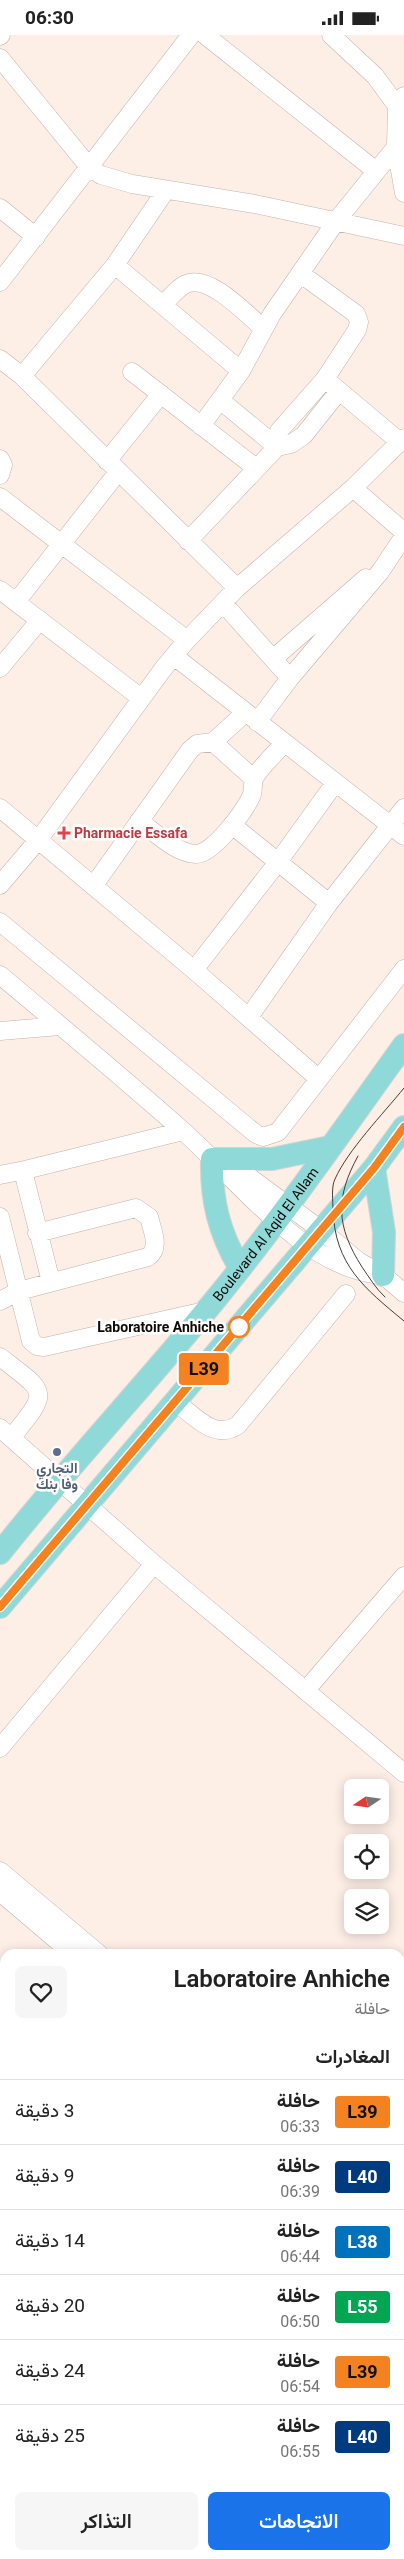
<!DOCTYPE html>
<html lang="ar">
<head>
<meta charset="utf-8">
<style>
	:root { --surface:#fff; --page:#f6f6f6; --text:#222; --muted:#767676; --line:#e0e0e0; --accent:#1a73e8 }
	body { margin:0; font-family:Roboto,Vazirmatn,sans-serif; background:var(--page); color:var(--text); direction:rtl; height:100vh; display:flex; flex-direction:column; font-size:19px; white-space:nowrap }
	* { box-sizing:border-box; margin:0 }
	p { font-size:16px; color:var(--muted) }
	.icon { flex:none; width:28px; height:28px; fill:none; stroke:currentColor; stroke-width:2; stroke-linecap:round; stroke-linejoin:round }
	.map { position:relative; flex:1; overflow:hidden; direction:ltr }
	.details { position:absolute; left:0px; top:1914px; width:405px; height:611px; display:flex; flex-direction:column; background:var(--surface); border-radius:15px 15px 0 0; box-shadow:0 2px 12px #0003; direction:rtl }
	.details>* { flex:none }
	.badge { padding:0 10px; border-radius:4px; font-size:18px; line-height:32px }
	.needle { width:32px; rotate:257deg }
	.tools { position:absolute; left:344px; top:1744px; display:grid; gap:10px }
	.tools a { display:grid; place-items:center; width:45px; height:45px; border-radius:8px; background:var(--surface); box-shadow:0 2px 12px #0003; font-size:25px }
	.map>.badge { position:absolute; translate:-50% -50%; box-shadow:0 0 0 2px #fff }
	h2 { padding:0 15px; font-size:19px; line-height:45px }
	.round { display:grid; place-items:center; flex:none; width:52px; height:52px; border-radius:8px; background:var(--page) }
	.summary { display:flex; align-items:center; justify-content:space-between; height:85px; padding:0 15px }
	h1 { font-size:24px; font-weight:600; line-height:38px }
	.action { display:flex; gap:10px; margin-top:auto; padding:10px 15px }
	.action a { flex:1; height:58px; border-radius:8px; background:var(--accent); color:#fff; font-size:20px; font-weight:600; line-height:58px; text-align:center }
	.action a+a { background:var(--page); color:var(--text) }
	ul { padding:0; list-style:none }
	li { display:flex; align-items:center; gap:15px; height:65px; padding:0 15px; border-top:1px solid var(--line) }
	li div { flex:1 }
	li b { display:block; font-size:19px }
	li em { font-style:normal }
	li .badge { min-width:55px; font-weight:700; text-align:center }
	.status { display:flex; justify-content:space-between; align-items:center; height:35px; padding:0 25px; background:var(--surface); direction:ltr }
	.status svg { height:14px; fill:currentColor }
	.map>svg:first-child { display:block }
	.green { fill:#c4f4b1 }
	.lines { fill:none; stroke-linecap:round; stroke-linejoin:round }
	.minor-casing { stroke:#c1b3ab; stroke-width:19 }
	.major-casing { stroke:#d4d3d3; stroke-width:24 }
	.minor { stroke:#fff; stroke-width:18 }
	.major { stroke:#8fdad9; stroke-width:22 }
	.tram { stroke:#453e3a; stroke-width:1 }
	.line-casing { stroke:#fff; stroke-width:11 }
	.line { stroke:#f58220; stroke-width:8 }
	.health-dot { fill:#e0444e; stroke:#fefefe; stroke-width:2 }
	.stop-dot { fill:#fff; stroke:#f58220; stroke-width:2.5 }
	.service-dot { fill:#5c6f8a; stroke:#fefefe; stroke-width:2 }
	.labels { text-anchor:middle; stroke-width:5; stroke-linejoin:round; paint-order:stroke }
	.health-label { font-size:14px; font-weight:bold; fill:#be3a42; stroke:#fefefe; text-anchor:start }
	.street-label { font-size:14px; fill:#0f0a08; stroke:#fefefe }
	.stop-label { font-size:14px; font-weight:bold; fill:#0f0a08; stroke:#fefefe; text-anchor:end }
	.service-label { font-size:14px; font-weight:bold; fill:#4e5e75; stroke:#fefefe }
</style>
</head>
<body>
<div class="status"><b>06:30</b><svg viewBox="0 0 49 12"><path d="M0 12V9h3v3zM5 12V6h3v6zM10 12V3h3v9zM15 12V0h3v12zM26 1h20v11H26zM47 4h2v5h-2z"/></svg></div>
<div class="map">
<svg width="404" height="2524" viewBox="0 0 404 2524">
	<rect width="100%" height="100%" fill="#fdeee6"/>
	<path class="green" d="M0,2257L5,2261V2328L0,2333Z
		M0,2375L5,2380V2520H168L173,2524H0Z"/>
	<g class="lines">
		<defs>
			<path id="minor" d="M205,0L376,136
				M331,0L375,41L397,71
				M0,1L1,0
				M0,23L90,133L101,140L132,149L255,169L404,201
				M396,112L404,158
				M0,173L36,202
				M115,230L241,336
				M0,247L191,0
				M163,270C170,263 177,253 186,249C209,238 247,280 264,294
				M0,324L22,341L237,553
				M132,337L256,433
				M22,341L115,230L166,155
				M325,344L400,407
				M220,365L277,412
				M201,391L241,336L272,279L337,185L396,112L397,71L404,61
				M277,412L291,409L304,400L339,356
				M0,424L3,430L0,440
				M107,426L161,359
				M353,453L404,497
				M0,462L187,605
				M188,506L277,412L279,396L325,344L357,295L359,287L356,279L301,239
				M0,555L141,663
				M16,567L118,437
				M223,568L290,643L257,687
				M174,621L404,801
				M274,623L366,543
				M0,633L40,585
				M290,643L380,537L404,501
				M213,707L254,744
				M0,773L194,935L319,1044
				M139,786C155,797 175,818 196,819C213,819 243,778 251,762C254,756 252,749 254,744C258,734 277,717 284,708
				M232,790L329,868
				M0,850L39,804L163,634L187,605L237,553L353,453L404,403
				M94,850L190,715L197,709L213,707L245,678
				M0,887L256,1099L263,1102L278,1097L404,934
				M194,935L278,827L335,748
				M0,940C61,991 122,1042 182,1095C236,1143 306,1236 383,1240
				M249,982L329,868L404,773
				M0,996L60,991
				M218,1125L245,1139L321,1195L358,1226L383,1240L404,1258
				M0,1140L25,1135
				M0,1182L31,1306L37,1311L44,1312L205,1276
				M51,1247L24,1140L25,1135L183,1096
				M0,1266L19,1256L148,1222C161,1213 152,1195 149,1182L136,1173L37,1198
				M0,1322C48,1359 50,1355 11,1403
				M176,1367C194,1381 215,1406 238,1390L346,1259
				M0,1393L154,1529L404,1738
				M306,1655L404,1541
				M0,1713L154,1529
				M0,1836L99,1919
				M0,1857L73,1919
				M0,1969L5,1973
				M400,1997L404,1992
				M0,2015L5,2009
				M0,2086L5,2080
				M0,2099L5,2103
				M400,2176L404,2180
				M400,2195L404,2199
				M0,2221L5,2226
				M213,2520L218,2524"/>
			<g id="major">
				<path d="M374,1133L384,1197L383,1240"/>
				<path d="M240,1233C219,1198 211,1165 212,1124H272L330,1112"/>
				<path id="s1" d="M0,1518C69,1431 145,1350 215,1265C282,1183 342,1096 404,1010"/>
				<path d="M0,1572L374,1133L404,1092"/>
			</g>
		</defs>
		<use href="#minor" class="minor-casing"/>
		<use href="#major" class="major-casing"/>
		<use href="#minor" class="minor"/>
		<use href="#major" class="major"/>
		<path class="tram" d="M404,1053C383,1079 348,1115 335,1144C331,1152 333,1166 333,1175C335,1230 364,1253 404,1286
			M358,1121C335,1163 336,1191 362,1232C369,1242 376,1254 385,1262"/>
	</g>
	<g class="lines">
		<defs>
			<path id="line" d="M0,1572L374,1133L404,1092"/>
		</defs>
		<use href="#line" class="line-casing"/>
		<use href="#line" class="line"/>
	</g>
	<path class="health-dot" d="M61.5 790.5h5v5h5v5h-5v5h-5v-5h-5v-5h5z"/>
	<circle class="stop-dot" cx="239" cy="1292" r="10"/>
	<circle class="service-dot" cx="57" cy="1417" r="5"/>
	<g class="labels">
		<g class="health-label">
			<text x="74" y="803">Pharmacie Essafa</text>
		</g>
		<g class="street-label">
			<text dy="5" stroke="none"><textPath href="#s1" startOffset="415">Boulevard Al Aqid El Allam</textPath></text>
		</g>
		<g class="stop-label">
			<text x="224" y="1297">Laboratoire Anhiche</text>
		</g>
		<g class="service-label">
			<text x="57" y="1438">التجاري<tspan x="57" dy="16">وفا بنك</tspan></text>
		</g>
	</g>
</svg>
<div class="tools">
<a><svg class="needle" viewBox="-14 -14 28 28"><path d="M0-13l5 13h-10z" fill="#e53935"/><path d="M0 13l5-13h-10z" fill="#767676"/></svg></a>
<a><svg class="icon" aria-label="locate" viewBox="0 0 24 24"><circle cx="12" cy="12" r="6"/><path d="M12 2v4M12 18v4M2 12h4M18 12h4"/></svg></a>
<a><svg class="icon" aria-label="layers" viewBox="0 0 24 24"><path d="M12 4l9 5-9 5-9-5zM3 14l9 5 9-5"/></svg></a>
</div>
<b class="badge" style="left:204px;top:1334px;background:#f58220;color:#111">L39</b>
<section class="details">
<div class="summary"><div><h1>Laboratoire Anhiche</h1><p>حافلة</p></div><a class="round"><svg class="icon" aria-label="heart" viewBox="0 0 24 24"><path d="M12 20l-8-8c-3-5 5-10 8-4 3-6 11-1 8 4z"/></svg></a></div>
<h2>المغادرات</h2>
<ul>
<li><span class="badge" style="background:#f58220;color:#111">L39</span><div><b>حافلة</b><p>06:33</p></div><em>3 دقيقة</em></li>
<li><span class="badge" style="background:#003b80;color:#fff">L40</span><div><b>حافلة</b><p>06:39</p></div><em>9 دقيقة</em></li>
<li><span class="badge" style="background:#0072bc;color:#fff">L38</span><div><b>حافلة</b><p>06:44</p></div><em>14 دقيقة</em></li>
<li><span class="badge" style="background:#00a651;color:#fff">L55</span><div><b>حافلة</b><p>06:50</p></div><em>20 دقيقة</em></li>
<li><span class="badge" style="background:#f58220;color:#111">L39</span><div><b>حافلة</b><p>06:54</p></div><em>24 دقيقة</em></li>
<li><span class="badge" style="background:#003b80;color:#fff">L40</span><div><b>حافلة</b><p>06:55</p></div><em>25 دقيقة</em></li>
</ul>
<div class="action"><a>الاتجاهات</a><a>التذاكر</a></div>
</section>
</div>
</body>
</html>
